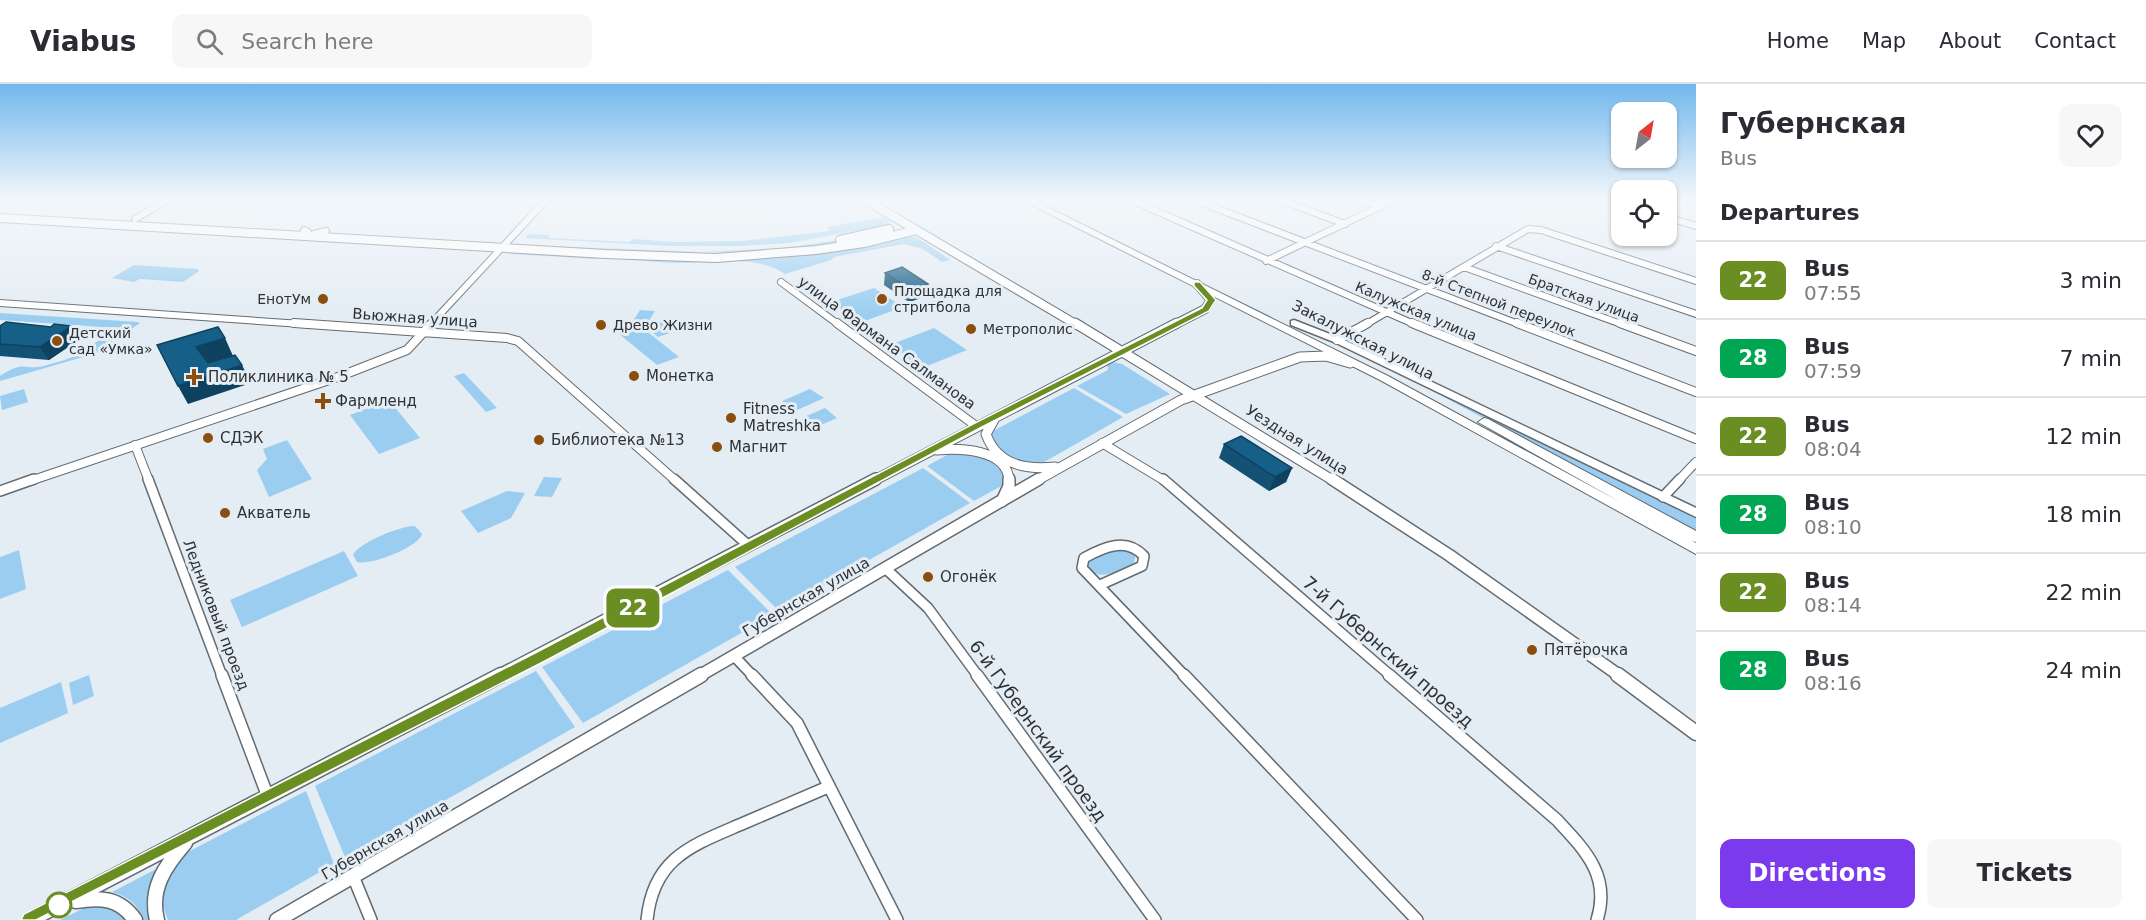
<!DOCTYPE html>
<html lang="en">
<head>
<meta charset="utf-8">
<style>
	:root { --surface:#fff; --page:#f7f7f7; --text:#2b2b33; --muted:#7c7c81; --line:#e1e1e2; --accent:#7c3aed }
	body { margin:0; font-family:"DejaVu Sans",sans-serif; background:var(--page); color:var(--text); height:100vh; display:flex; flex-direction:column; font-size:22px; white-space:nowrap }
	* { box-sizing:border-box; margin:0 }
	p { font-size:20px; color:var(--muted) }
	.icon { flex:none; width:33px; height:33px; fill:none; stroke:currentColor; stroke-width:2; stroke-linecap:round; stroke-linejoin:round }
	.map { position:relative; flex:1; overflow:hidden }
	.drawer { display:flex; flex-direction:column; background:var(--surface); width:450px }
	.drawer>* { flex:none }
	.badge { padding:0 12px; border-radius:9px; font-size:21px; line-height:39px }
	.needle { width:39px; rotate:31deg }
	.controls { position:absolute; left:1611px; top:18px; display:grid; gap:12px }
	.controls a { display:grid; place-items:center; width:66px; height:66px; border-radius:12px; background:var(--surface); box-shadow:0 2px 4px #0004; font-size:30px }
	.map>.badge { position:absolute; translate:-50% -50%; box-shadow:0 0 0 3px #fff }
	h2 { padding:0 24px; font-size:22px; line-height:54px }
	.round { display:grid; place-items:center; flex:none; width:63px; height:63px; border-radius:12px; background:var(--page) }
	.head { display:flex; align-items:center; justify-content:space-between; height:102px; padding:0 24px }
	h1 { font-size:28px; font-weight:700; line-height:45px }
	.cta { display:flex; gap:12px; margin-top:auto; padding:12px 24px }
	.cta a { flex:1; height:69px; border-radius:12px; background:var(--accent); color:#fff; font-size:24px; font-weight:700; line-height:69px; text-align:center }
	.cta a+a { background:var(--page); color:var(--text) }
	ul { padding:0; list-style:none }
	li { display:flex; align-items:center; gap:18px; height:78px; padding:0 24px; border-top:2px solid var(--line) }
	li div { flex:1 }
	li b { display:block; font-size:22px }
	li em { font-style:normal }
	li .badge { min-width:66px; font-weight:700; text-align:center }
	header { display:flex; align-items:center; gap:36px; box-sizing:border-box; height:84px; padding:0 30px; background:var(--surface); border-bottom:2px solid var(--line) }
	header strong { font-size:28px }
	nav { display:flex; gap:33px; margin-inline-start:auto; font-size:21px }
	.search { width:420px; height:54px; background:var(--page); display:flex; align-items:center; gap:15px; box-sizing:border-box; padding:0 21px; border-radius:12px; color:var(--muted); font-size:22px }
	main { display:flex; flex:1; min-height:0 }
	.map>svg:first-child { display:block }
	.green { fill:#9acdf0 }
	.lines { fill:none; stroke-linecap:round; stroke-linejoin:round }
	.minor-far3-casing { stroke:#636b71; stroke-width:8 }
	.minor-far2-casing { stroke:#636b71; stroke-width:10 }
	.minor-far1-casing { stroke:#636b71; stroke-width:12 }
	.minor-casing { stroke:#636b71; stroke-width:14 }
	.tertiary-far3-casing { stroke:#636b71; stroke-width:10 }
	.tertiary-far2-casing { stroke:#636b71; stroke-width:11 }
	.tertiary-far1-casing { stroke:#636b71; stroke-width:14 }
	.tertiary-casing { stroke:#636b71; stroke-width:17 }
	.primary-casing { stroke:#636b71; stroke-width:3 }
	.trunk-casing { stroke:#636b71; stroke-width:2 }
	.minor-far3 { stroke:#fff; stroke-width:6 }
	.minor-far2 { stroke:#fff; stroke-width:8 }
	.minor-far1 { stroke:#fff; stroke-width:9 }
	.minor { stroke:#fff; stroke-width:11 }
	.tertiary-far3 { stroke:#fff; stroke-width:8 }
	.tertiary-far2 { stroke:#fff; stroke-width:9 }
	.tertiary-far1 { stroke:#fff; stroke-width:11 }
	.tertiary { stroke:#fff; stroke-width:14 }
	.primary { fill:#fff; fill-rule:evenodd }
	.trunk { fill:#fff; fill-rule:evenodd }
	.wall { fill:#135275 }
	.shaded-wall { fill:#0f425f }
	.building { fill:#165f88; stroke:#0f425f; stroke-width:1.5 }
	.line { fill:#6b8e23; stroke:#fff; stroke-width:1.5 }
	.poi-dot { fill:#8b4e0f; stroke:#e4edf4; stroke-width:2 }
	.stop-dot { fill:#fff; stroke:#6b8e23; stroke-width:3 }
	.labels { text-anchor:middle; stroke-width:6; stroke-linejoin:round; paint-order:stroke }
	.far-poi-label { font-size:14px; fill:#2e3235; stroke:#e4edf4; text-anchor:start }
	.far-street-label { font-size:14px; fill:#2e3235; stroke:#e4edf4 }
	.street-label { font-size:15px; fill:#2e3235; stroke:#e4edf4 }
	.poi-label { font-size:15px; fill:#2e3235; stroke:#e4edf4; text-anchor:start }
	.near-street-label { font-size:18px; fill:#2e3235; stroke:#e4edf4 }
</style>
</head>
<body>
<header>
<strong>Viabus</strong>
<div class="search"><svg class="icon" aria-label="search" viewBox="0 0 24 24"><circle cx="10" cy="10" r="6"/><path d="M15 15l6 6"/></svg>Search here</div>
<nav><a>Home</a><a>Map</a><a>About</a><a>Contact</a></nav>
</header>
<main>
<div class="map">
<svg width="1696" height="836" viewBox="0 0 1696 836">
	<rect width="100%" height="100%" fill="#e4edf4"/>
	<path class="green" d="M884,133L890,137L889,141L789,159L741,162H670L525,154L529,150L548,151L550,154L628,158L634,155L674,158L742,157L829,147L827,143Z
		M877,150C874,153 857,155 848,156C739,177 629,166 519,161L701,168L785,164Z
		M904,151L918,154L950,176L942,178L923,165L904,160L834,173L831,176L785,190C755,169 711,180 676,179C647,178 628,175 599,173L595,175L510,170L514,166L742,175Z
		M134,181L197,185L199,187L183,198L140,195L134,198L112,194Z
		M874,204L903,223L859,239L831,218Z
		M640,226L655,227L644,245L679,273L657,281L618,249L625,237H633Z
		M0,229L138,238L140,239L131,245L0,236Z
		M652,238L686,240L685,244L658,253L648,245Z
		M934,244L967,266L922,284L890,261Z
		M108,253L117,254L97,269L0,297V292C26,275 23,287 44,282C54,279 66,276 75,272C87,266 95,256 108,253Z
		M1112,278L1122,280L1170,310L1126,330L1077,302L1108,286L1107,280Z
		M1385,281L1696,432V449Z
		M464,289L497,324L486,328L454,292Z
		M1074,304L1123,333L1039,381H1030L998,369L990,353L991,348Z
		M24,305L28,318L2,326L0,312Z
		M810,305L824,314L795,327L782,317Z
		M389,316L420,354L379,370L350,331Z
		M825,324L837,334L814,344L802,334Z
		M287,356L312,395L269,413L257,386L267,375L263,365Z
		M956,366L984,372L1003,388L1005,400L974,417L927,382Z
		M923,384L970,419L779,527L735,483Z
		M544,393L562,394L552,413L534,412Z
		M507,407L525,409L511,434L478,449L461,427Z
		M415,442L422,450C419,463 370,482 357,478L353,471C358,459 402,441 415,442Z
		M1122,463L1136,469L1134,479C1119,486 1103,498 1088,485L1089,476Z
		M19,466L26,505L0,515V473Z
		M344,467L358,492L242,543L230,516Z
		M728,486L773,531L583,639L542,583Z
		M536,587L575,643L345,773L315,702Z
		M89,591L94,612L73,621L69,599Z
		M61,598L68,629L0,659V624Z
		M306,707L334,780L236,836H168L161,817L164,802L182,771Z
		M160,783L146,820L149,836H142C138,819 128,813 112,808Z
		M90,821H105L121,829L125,836H60Z"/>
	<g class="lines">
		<defs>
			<path id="minor-far3" d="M1129,115L1416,241
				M1192,115L1521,241
				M1278,115L1345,140
				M1358,115L1380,123
				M1606,115L1622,120
				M1687,115L1696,118
				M1666,133L1696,142
				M135,135L168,115
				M299,151L308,148L304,146
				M319,153L314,150L326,147
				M1496,162L1696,230
				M1266,177L1396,115
				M1464,183L1624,241
				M781,198L839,241
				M0,219L316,241
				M430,241L547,115
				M1365,241L1528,145L1541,146L1696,197"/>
			<path id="minor-far2" d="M294,239L507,254L518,257L676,397
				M837,239L976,342
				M1412,239L1696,355
				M1517,239L1696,308
				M1620,239L1696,267
				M1337,256L1368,239
				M1102,359L1165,397
				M135,361L149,397
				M30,397L338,293L407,266L432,239
				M1678,397L1696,378"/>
			<path id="minor-far1" d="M148,395L222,592
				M674,395L749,462
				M1163,395L1391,592
				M0,407L34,395
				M1663,413L1680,395
				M885,484L928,524L978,592
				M1100,501L1142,482L1144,472C1126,453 1104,463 1084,474L1082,484L1185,592
				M734,572L753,592"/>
			<path id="minor" d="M222,591L268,713
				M752,591L797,639L897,836
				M977,591L1155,836
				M1184,591L1417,836
				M1389,591L1557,736C1585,766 1611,792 1597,836
				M353,792L371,836
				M647,836C653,773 693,761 744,739C772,727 800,715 828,703"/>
			<path id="tertiary-far3" d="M864,115L1077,241
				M0,134L605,170L716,174L816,166L864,159L916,146
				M840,156L889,145
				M1174,241L1205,225L1211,216L1197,200"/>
			<path id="tertiary-far2" d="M1075,239L1334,397
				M995,334L986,350C997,381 1025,386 1055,383
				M937,366C960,364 1008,365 1009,397
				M873,397L1177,239
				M1036,397L1181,316L1300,273L1326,272L1350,279"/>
			<path id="tertiary-far1" d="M1332,395L1449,471L1620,592
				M1002,417L1009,402V395
				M498,592L876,395
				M699,592L1039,395"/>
			<path id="tertiary" d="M1618,591L1696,649
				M76,817C101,813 120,814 135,836
				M30,836L501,591
				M157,836C149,805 165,782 185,759
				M277,836L701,591"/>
			<path id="primary" d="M1294,236L1340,254L1696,424V433L1334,258L1291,241V237Z"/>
			<path id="trunk" d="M1020,115H1031L1388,292L1622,419L1478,338L1484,334L1488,335L1696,447V458L1692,457L1696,459V470L1380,296Z"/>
		</defs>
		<use href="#minor-far3" class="minor-far3-casing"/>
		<use href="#minor-far2" class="minor-far2-casing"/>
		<use href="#minor-far1" class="minor-far1-casing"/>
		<use href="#minor" class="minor-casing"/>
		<use href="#tertiary-far3" class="tertiary-far3-casing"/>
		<use href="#tertiary-far2" class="tertiary-far2-casing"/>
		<use href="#tertiary-far1" class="tertiary-far1-casing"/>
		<use href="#tertiary" class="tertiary-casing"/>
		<use href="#primary" class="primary-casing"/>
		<use href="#trunk" class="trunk-casing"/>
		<use href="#minor-far3" class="minor-far3"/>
		<use href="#minor-far2" class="minor-far2"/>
		<use href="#minor-far1" class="minor-far1"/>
		<use href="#minor" class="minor"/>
		<use href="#tertiary-far3" class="tertiary-far3"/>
		<use href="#tertiary-far2" class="tertiary-far2"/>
		<use href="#tertiary-far1" class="tertiary-far1"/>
		<use href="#tertiary" class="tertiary"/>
		<use href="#primary" class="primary"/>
		<use href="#trunk" class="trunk"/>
	</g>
	<path class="wall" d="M885,189L928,200L927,212L909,218L884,201Z
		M0,242L51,243L80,255L49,276L0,272Z
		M1224,360L1292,384L1286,398L1269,407L1219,374Z"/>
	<path class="shaded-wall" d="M928,200L927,212L909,218L910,205Z
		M72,242L80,255L49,276L40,263Z
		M225,254L233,272L206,281L196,263Z
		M242,281L251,299L188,320L178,302Z
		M1292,384L1286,398L1269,407L1275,393Z"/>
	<path class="building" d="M902,183L928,200L910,205L885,189Z
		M6,238L51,243L54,240L72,242L40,263L0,260V242Z
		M218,243L225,254L196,263L208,279L235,271L242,281L178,302L157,261Z
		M1241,352L1292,384L1275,393L1224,360Z"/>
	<linearGradient id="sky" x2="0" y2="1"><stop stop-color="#72b7ed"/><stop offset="0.5" stop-color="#f3f7fa"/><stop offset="1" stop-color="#f3f7fa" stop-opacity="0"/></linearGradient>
	<rect width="1696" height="232" fill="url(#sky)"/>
	<path class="line" d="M1194,198H1200L1216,216L1209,227L980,344L545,577L36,836H21L24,830L535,569L973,340L1202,224L1207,216L1194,202Z"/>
	<g class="poi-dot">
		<circle cx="323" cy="215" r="6"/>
		<circle cx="882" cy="215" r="6"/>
		<circle cx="601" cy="241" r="6"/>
		<circle cx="971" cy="245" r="6"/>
		<circle cx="57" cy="257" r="6"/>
		<circle cx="634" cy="292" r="6"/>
		<path d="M191 284h6v6h6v6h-6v6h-6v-6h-6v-6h6z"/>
		<path d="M320 308h6v6h6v6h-6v6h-6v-6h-6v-6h6z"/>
		<circle cx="731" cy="334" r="6"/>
		<circle cx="208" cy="354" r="6"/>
		<circle cx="539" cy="356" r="6"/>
		<circle cx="717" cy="363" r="6"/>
		<circle cx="225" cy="429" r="6"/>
		<circle cx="928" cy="493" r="6"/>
		<circle cx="1532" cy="566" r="6"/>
	</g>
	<circle class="stop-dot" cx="59" cy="821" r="12"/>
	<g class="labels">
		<g class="far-poi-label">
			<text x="894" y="212">Площадка для<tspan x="894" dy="16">стритбола</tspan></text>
			<text x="311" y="220" text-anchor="end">ЕнотУм</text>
			<text x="613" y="246">Древо Жизни</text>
			<text x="983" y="250">Метрополис</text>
			<text x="69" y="254">Детский<tspan x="69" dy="16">сад «Умка»</tspan></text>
		</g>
		<g class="far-street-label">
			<text transform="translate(1584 214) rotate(20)" y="5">Братская улица</text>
			<text transform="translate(1499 219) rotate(21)" y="5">8-й Степной переулок</text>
			<text transform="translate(1416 227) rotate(23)" y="5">Калужская улица</text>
		</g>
		<g class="street-label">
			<text transform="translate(415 234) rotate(4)" y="5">Вьюжная улица</text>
			<text transform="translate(1363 256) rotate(27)" y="5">Закалужская улица</text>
			<text transform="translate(887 259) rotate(36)" y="5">улица Фармана Салманова</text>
			<text transform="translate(1297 356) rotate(32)" y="5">Уездная улица</text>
			<text transform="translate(806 513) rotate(-30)" y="5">Губернская улица</text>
			<text transform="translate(216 531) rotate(69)" y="5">Ледниковый проезд</text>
			<text transform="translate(385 756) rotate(-30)" y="5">Губернская улица</text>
		</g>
		<g class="poi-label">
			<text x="646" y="297">Монетка</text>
			<text x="208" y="298">Поликлиника № 5</text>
			<text x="335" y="322">Фармленд</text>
			<text x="743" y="330">Fitness<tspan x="743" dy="17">Matreshka</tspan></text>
			<text x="220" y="359">СДЭК</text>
			<text x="551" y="361">Библиотека №13</text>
			<text x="729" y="368">Магнит</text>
			<text x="237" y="434">Акватель</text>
			<text x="940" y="498">Огонёк</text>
			<text x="1544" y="571">Пятёрочка</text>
		</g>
		<g class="near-street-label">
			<text transform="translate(1388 568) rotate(41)" y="6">7-й Губернский проезд</text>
			<text transform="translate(1038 647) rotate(54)" y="6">6-й Губернский проезд</text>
		</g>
	</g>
</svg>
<div class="controls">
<a><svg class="needle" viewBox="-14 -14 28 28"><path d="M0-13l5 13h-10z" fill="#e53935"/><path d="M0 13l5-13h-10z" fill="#7c7c81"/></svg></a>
<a><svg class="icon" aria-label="locate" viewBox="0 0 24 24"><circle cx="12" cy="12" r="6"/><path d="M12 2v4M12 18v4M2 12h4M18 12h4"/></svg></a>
</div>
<b class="badge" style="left:633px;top:524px;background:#6b8e23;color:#fff">22</b>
</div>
<section class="drawer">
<div class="head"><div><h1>Губернская</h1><p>Bus</p></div><a class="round"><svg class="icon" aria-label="heart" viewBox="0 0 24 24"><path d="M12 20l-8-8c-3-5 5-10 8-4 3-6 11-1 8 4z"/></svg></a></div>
<h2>Departures</h2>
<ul>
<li><span class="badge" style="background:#6b8e23;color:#fff">22</span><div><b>Bus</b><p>07:55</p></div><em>3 min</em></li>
<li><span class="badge" style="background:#00a651;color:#fff">28</span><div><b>Bus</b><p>07:59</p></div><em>7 min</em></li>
<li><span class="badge" style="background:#6b8e23;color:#fff">22</span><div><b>Bus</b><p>08:04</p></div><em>12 min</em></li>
<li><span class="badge" style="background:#00a651;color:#fff">28</span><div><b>Bus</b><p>08:10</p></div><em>18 min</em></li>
<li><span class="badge" style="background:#6b8e23;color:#fff">22</span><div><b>Bus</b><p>08:14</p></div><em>22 min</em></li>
<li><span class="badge" style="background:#00a651;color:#fff">28</span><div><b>Bus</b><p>08:16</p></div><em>24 min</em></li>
</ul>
<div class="cta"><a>Directions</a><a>Tickets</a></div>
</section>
</main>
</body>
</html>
